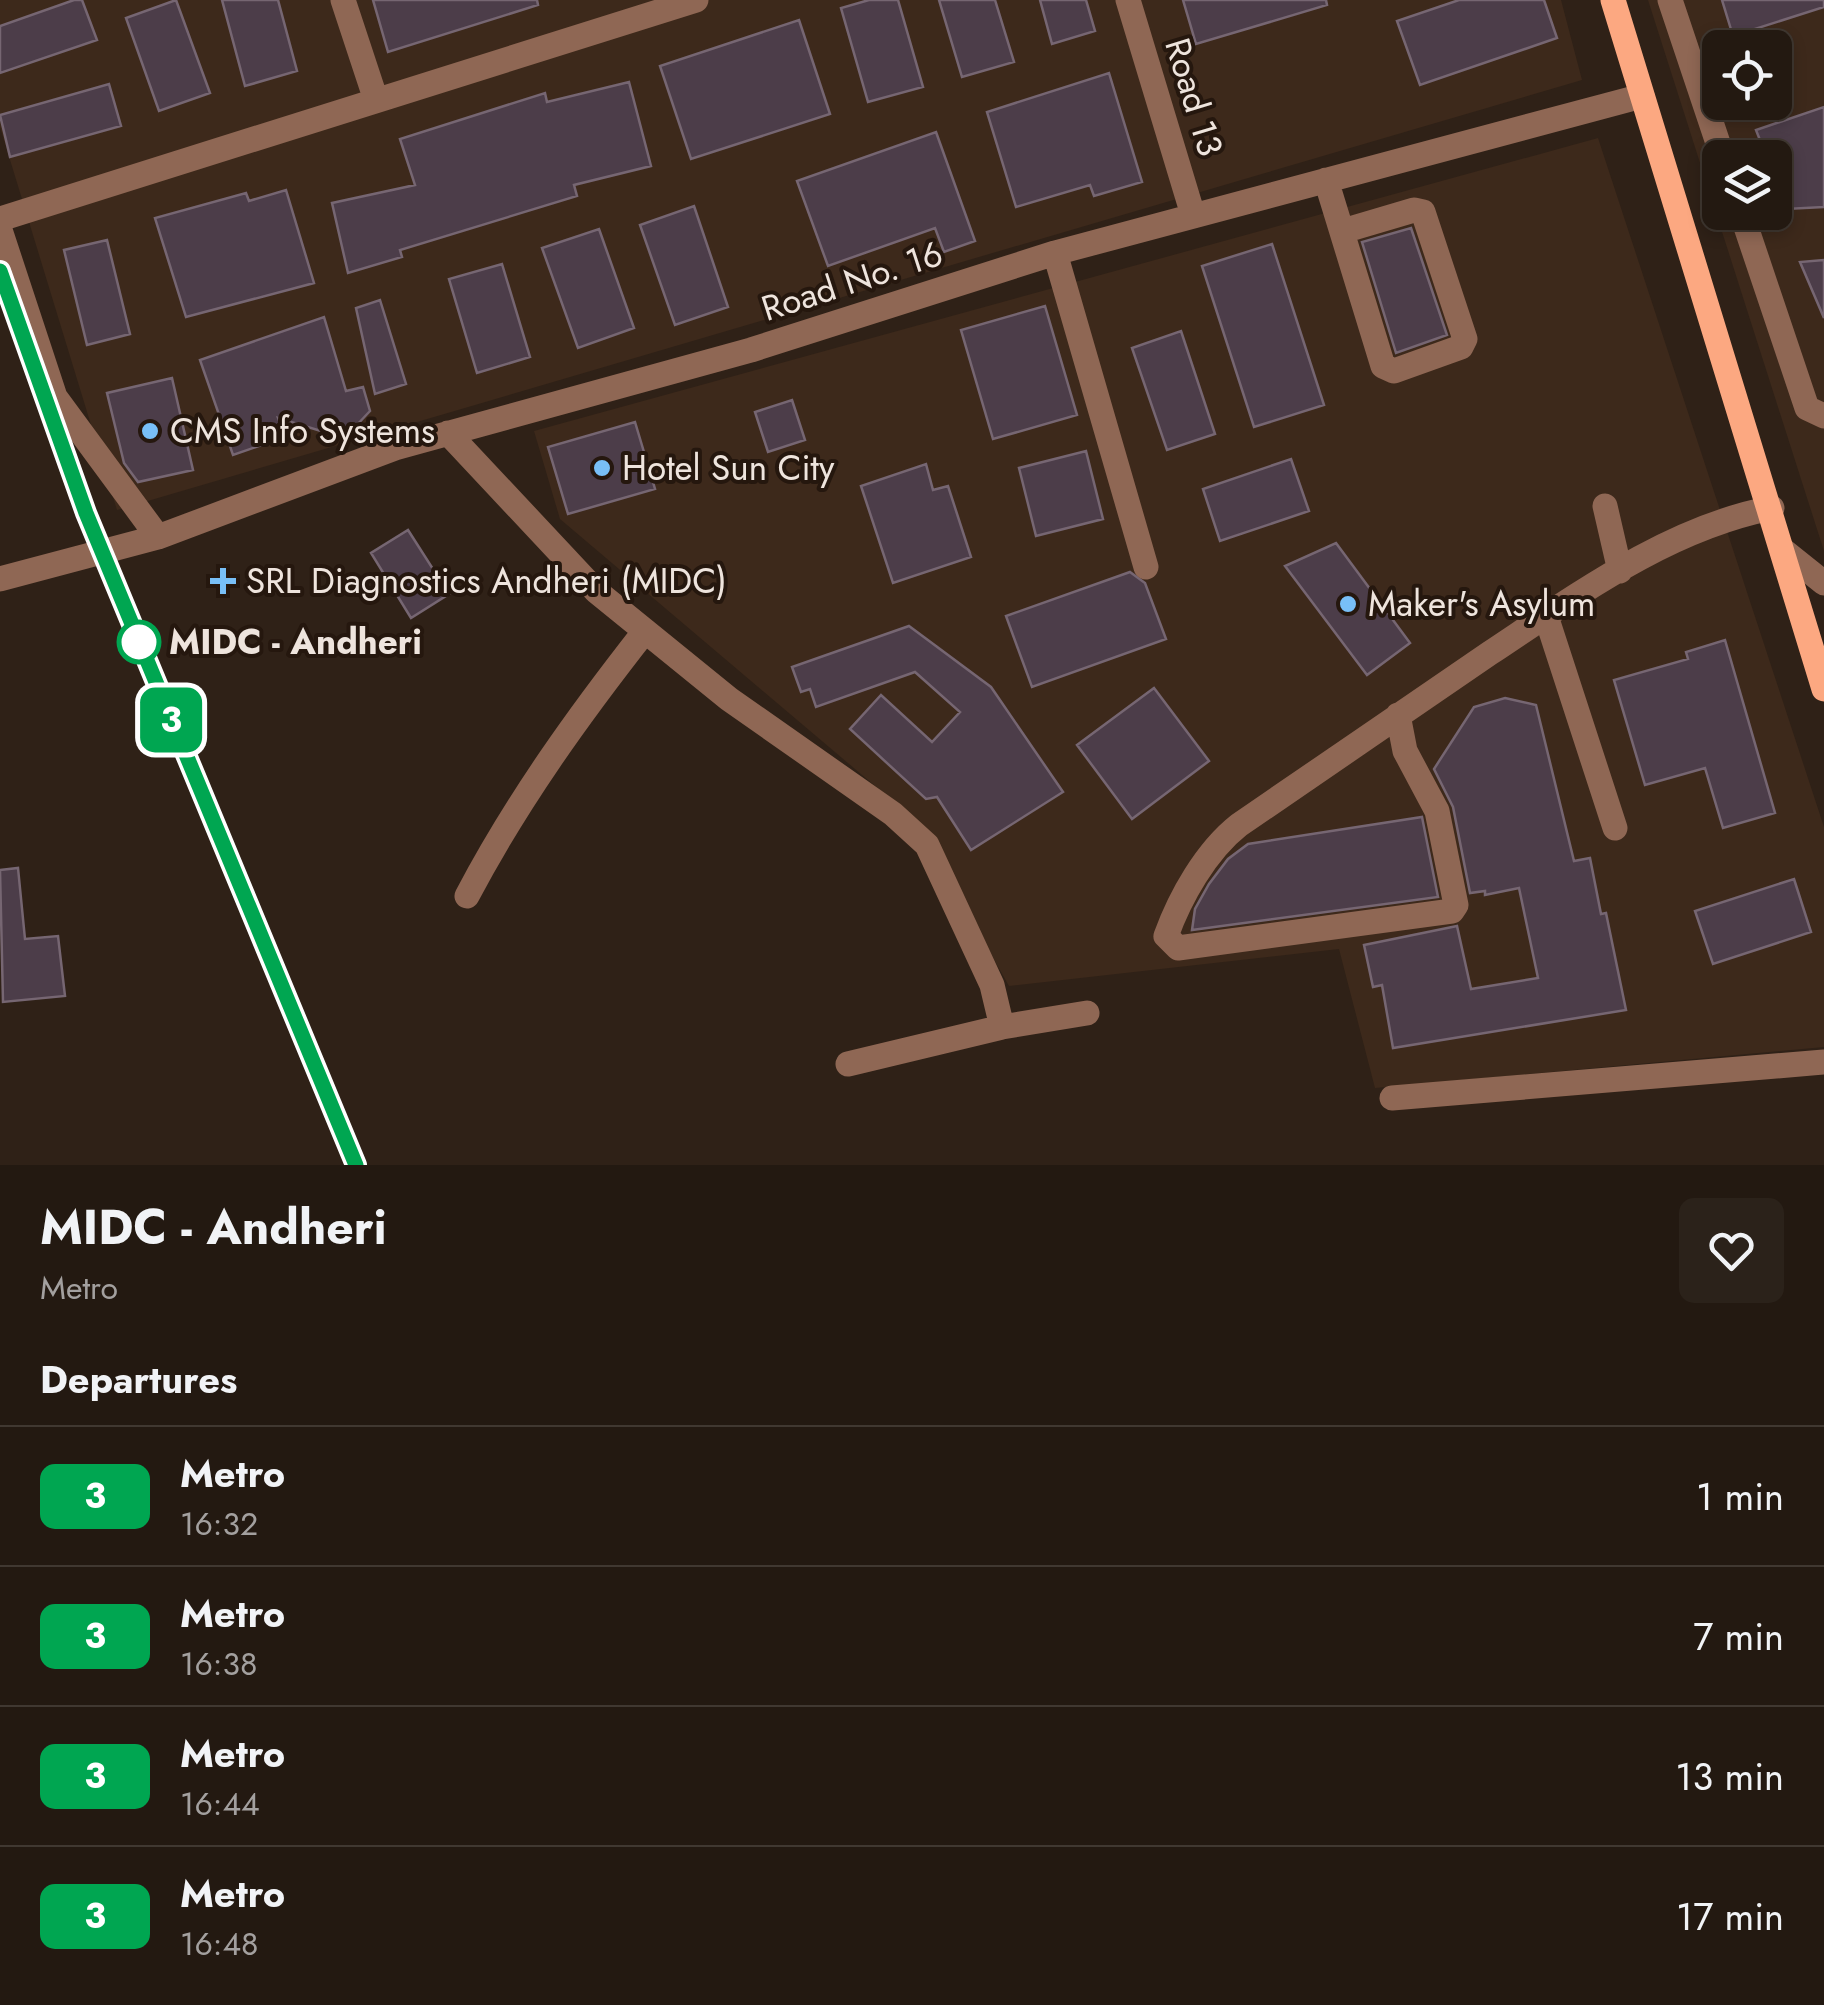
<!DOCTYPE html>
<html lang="en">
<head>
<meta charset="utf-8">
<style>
	:root { --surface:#231911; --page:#2b221a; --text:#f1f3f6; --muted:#a3a09f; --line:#403831 }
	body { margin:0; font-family:Jost,sans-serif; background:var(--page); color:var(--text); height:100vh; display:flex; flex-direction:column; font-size:38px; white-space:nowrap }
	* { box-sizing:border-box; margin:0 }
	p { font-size:32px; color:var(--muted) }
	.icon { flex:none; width:55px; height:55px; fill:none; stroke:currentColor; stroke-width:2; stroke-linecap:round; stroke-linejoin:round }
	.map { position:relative; height:1165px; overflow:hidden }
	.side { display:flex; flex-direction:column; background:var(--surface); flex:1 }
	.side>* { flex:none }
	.badge { padding:0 20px; border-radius:15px; font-size:35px; line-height:65px }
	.fabs { position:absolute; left:1702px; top:30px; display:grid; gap:20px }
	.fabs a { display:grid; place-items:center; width:90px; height:90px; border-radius:15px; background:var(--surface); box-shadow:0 5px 15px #0003,0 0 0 2px var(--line); font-size:50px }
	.map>.badge { position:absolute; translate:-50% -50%; box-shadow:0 0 0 5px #fff }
	h2 { padding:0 40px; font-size:38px; line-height:90px }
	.round { display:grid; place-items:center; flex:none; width:105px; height:105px; border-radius:15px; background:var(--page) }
	.overview { display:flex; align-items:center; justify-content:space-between; height:170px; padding:0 40px }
	h1 { font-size:48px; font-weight:700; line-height:75px }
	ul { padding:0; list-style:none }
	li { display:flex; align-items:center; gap:30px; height:140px; padding:0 40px; border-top:2px solid var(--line) }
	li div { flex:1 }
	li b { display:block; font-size:38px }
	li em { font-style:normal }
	li .badge { min-width:110px; font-weight:700; text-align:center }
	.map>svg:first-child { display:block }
	.built { fill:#3d291b; fill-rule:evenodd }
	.building { fill:#4c3d49; stroke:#766672; stroke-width:2.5 }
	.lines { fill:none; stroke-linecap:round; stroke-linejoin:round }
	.minor { stroke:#8f6754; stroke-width:25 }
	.major { stroke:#fca881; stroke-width:25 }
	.line-casing { stroke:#fff; stroke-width:22 }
	.line { stroke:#00a651; stroke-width:15 }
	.poi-dot { fill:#78bff7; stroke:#25170e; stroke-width:4 }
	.stop-dot { fill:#fff; stroke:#00a651; stroke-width:5 }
	.labels { text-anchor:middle; stroke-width:8; stroke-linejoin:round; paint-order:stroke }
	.street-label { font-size:35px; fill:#eee4dd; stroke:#25170e }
	.poi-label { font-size:35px; fill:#eee4dd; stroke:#25170e; text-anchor:start }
	.stop-label { font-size:35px; font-weight:bold; fill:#eee4dd; stroke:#25170e; text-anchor:start }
</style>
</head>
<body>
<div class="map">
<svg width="1824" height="1165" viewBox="0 0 1824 1165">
	<rect width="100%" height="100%" fill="#2f2117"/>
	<path class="built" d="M0,0H1561L1582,80L117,510L0,127Z
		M1648,0H1824V551ZM1720,48H1775V102H1720ZM1720,158H1775V212H1720Z
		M1598,138L1824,827V1047L1375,1088L1339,949L1009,986L914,819L560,519L534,431Z"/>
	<path class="building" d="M74,0H82L97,40L0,73V26Z
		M176,0L210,93L159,111L126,18Z
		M222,0H278L297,71L245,86Z
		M373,0H537L538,5L388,52Z
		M869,0H898L923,87L868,102L841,8Z
		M939,0H995L1014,62L962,77Z
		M1040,0H1086L1095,31L1052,44Z
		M1183,0H1326L1327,5L1196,44Z
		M1459,0H1544L1557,38L1420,85L1397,21Z
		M1722,0H1824V7L1733,36Z
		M799,20L830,114L691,159L660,66Z
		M1109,73L1142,182L1094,196L1090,185L1016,207L987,112Z
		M629,82L651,166L574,185L577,196L400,250L402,257L348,273L332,203L415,185L400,139L545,93L547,102Z
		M109,84L121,126L10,157L0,115Z
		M1824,107V207L1786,209L1775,180V158H1767L1756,130Z
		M936,132L975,241L944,252L935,228L828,266L797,181Z
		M286,190L314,283L186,317L155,218L246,193L249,201Z
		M694,206L728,307L675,325L640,225Z
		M1411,228L1447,335L1396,353L1362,242Z
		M599,229L634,328L578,348L542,248Z
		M107,240L130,334L87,345L64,250Z
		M1272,244L1324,405L1254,427L1202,266Z
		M1824,260V318L1800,262Z
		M502,264L530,357L477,373L449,279Z
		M380,300L406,384L375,394L356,308Z
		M1045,306L1077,415L993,439L961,330Z
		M324,317L346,391L363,387L370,411L354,428L334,435L278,418L285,437L233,455L200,360Z
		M1181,331L1215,434L1167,450L1132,348Z
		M172,378L193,470L138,482L124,463L107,393Z
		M792,400L805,440L768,452L755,412Z
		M635,422L655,489L568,514L548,447Z
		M1086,451L1103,519L1036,536L1019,468Z
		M1291,459L1309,511L1220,541L1203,489Z
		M926,464L933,490L948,486L971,557L893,583L861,486Z
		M408,530L449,594L411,618L371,553Z
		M1336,543L1410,643L1367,675L1285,566Z
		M1130,572L1145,583L1166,639L1032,687L1006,616Z
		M909,626L991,687L1063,792L971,850L937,797L926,799L850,729L881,695L932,742L960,712L915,672L816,707L810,689L801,692L792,667Z
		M1725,640L1775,813L1723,828L1705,768L1645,785L1614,680L1688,659L1686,652Z
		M1154,688L1209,761L1132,819L1077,745Z
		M1505,698L1536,705L1574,861L1590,858L1601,914L1606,913L1626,1010L1393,1048L1382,985L1373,987L1364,945L1457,926L1471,989L1538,978L1519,888L1485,895V891L1470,893L1453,807L1434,769L1474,707Z
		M1422,817L1438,897L1192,930L1195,909L1209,884L1228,859L1248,844Z
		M18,868L25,939L58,936L65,996L3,1002L0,870Z
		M1794,879L1811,932L1713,964L1695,911Z"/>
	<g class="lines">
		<path class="minor" d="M343,0L376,100
			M1128,0L1193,215
			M1670,0L1723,158
			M1326,180L1383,366L1394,371L1461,347L1465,339L1423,212L1414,210L1343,231
			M1741,212L1807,408L1824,416
			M0,219L696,0
			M0,230L55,397L158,537
			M1055,253L1146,567
			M448,433L596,591L729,699L893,814L927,845L992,985L1002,1027
			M1605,506L1620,571
			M1784,551L1824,583
			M0,579L158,537L395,448L751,350L1055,253L1642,96
			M1546,616L1615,828
			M1398,715L1405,751L1437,811L1456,905L1452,911L1178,948L1166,936C1180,897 1206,851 1239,825C1323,768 1406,710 1490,653C1576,596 1668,528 1772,508
			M467,896C517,801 579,715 645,631
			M848,1064L1002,1027L1087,1013
			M1392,1098L1824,1062"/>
		<path class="major" d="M1613,0L1824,689"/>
	</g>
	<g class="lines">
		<defs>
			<path id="line" d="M0,271L86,513L356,1165"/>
		</defs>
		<use href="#line" class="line-casing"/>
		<use href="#line" class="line"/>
	</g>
	<g class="poi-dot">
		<circle cx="150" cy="431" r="10"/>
		<circle cx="602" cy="468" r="10"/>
		<path d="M218 566h10v10h10v10h-10v10h-10v-10h-10v-10h10z"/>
		<circle cx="1348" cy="604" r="10"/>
	</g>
	<circle class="stop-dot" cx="139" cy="642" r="20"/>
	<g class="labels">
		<g class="street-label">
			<text transform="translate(1194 97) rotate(73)" y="12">Road 13</text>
			<text transform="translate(852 281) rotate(-18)" y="12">Road No. 16</text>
		</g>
		<g class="poi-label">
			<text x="170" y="443">CMS Info Systems</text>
			<text x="622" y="480">Hotel Sun City</text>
			<text x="246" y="593">SRL Diagnostics Andheri (MIDC)</text>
			<text x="1368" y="616">Maker's Asylum</text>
		</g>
		<g class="stop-label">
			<text x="169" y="654">MIDC - Andheri</text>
		</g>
	</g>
</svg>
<div class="fabs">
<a><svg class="icon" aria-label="locate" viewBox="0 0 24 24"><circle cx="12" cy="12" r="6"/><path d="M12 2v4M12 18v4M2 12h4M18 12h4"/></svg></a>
<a><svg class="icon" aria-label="layers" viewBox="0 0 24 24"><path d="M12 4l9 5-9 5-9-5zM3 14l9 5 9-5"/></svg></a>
</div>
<b class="badge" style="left:171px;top:720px;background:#00a651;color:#fff">3</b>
</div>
<section class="side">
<div class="overview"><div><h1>MIDC - Andheri</h1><p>Metro</p></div><a class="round"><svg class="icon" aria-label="heart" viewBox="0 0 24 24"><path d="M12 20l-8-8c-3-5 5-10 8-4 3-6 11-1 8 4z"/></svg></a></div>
<h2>Departures</h2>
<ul>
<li><span class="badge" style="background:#00a651;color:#fff">3</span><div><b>Metro</b><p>16:32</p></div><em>1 min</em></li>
<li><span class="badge" style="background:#00a651;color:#fff">3</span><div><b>Metro</b><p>16:38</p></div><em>7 min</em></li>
<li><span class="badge" style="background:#00a651;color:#fff">3</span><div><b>Metro</b><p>16:44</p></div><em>13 min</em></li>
<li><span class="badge" style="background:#00a651;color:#fff">3</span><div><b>Metro</b><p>16:48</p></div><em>17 min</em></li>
</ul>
</section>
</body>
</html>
